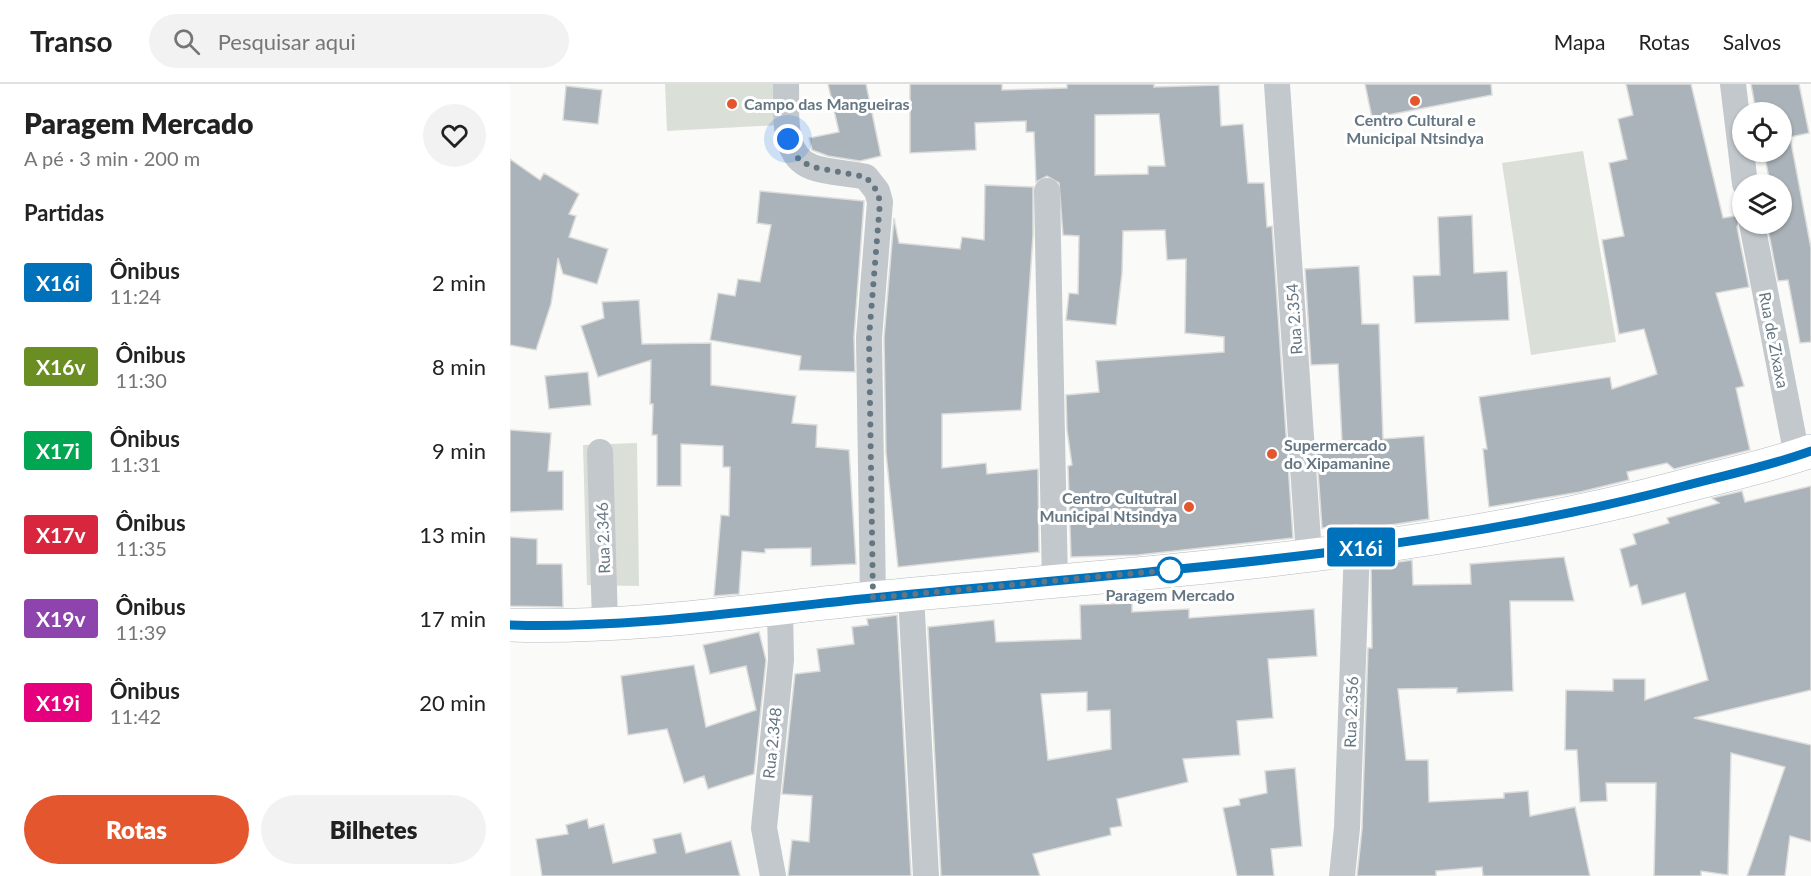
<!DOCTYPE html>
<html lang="pt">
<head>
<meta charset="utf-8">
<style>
	:root { --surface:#fff; --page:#f2f2f2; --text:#222; --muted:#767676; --line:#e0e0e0; --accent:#e4572e }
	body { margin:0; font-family:Lato,sans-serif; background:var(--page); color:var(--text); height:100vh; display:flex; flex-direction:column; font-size:22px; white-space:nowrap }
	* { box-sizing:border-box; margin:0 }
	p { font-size:20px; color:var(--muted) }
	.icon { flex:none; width:33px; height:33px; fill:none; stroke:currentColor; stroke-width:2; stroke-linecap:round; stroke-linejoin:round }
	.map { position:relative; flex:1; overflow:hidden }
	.side { display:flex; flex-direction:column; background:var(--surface); width:510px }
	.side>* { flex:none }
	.badge { padding:0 12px; border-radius:4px; font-size:21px; line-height:39px }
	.fabs { position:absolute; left:1222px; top:18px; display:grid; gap:12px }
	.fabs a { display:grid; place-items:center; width:60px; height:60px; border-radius:50%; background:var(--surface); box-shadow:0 2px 4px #0004; font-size:30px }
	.you { position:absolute; width:30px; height:30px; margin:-15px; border:4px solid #fff; border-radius:50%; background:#1a73e8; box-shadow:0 0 0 9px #1a73e833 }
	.map>.badge { position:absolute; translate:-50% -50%; box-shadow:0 0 0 3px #fff }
	h2 { padding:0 24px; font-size:22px; line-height:54px }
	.round { display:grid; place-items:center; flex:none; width:63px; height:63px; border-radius:32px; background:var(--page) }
	.head { display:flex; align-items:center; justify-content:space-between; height:102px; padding:0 24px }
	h1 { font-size:28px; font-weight:800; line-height:45px }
	.action { display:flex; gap:12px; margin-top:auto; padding:12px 24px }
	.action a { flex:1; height:69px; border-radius:36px; background:var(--accent); color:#fff; font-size:24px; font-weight:800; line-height:69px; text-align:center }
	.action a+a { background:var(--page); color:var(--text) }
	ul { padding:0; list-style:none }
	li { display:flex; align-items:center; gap:18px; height:84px; padding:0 24px }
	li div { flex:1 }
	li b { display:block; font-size:22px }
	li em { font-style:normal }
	li .badge { min-width:66px; font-weight:700; text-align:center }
	header { display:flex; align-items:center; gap:36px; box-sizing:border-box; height:84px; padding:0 30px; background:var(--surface); border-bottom:2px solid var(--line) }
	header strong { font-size:28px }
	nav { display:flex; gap:33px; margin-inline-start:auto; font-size:21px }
	.search { width:420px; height:54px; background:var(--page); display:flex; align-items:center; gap:15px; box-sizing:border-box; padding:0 21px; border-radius:33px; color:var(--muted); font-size:22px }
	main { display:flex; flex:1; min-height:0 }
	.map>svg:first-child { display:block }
	.green { fill:#dadfd7 }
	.building { fill:#aab3b9; stroke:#dcdcda; stroke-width:1.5; fill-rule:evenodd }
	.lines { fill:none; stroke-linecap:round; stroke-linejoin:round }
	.secondary-casing { stroke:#b3babf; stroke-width:34 }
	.street { stroke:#c3c8cc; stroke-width:26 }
	.secondary { stroke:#fff; stroke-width:33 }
	.line-casing { stroke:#fff; stroke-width:14 }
	.line { stroke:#0072bc; stroke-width:9 }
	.walk { stroke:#657683; stroke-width:6; stroke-dasharray:0 10.8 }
	.poi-dot { fill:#e4572e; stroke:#fff; stroke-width:2 }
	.stop-dot { fill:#fff; stroke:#0072bc; stroke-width:3 }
	.labels { text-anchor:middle; stroke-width:6; stroke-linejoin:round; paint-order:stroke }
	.poi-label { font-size:16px; font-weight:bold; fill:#657683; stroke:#fff; text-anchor:start }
	.street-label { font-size:16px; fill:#657683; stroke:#fff }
	.stop-label { font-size:16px; font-weight:bold; fill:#657683; stroke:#fff }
</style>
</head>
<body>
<header>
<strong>Transo</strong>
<div class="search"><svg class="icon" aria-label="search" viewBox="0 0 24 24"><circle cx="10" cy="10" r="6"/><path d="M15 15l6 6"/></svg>Pesquisar aqui</div>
<nav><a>Mapa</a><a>Rotas</a><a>Salvos</a></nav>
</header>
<main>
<section class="side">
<div class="head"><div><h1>Paragem Mercado</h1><p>A pé · 3 min · 200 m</p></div><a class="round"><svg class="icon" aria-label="heart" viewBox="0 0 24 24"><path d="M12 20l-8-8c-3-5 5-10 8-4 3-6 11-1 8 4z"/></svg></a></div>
<h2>Partidas</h2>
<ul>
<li><span class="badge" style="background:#0072bc;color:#fff">X16i</span><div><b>Ônibus</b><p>11:24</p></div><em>2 min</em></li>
<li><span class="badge" style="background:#6b8e23;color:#fff">X16v</span><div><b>Ônibus</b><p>11:30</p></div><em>8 min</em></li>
<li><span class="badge" style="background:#00a651;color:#fff">X17i</span><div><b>Ônibus</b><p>11:31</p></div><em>9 min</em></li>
<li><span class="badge" style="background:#d7263d;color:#fff">X17v</span><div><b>Ônibus</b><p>11:35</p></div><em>13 min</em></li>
<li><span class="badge" style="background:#8e44ad;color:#fff">X19v</span><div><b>Ônibus</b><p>11:39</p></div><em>17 min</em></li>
<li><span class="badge" style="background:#e6007e;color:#fff">X19i</span><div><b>Ônibus</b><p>11:42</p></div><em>20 min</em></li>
</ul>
<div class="action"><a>Rotas</a><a>Bilhetes</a></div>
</section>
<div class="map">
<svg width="1301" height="792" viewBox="0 0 1301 792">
	<rect width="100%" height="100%" fill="#fafaf8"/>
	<path class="green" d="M155,0H287L289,40L157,47Z
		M1073,67L1106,258L1021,271L992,79Z
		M127,359L129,502L77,501L73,361Z"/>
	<path class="building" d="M318,0H356L371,72L350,77L318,72L302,66L299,54L329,48Z
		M400,0H492V6L557,4V0H644V3L709,1L711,42L733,40L738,99H754L757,143L762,142L783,454L628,471L561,473L558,382L562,381L557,346L556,311L589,308L586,277L714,268V253L675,249L676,175L657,176L655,146L613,147L612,189L606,241L556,236L559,209L568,210L569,152L553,151L549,99L537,92L526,98L524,48H516V37L465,39L466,66L400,69ZM649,30L655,82H638V90L585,91V31Z
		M855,0H981L982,11L862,34Z
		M1116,0H1181L1213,134L1231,131L1227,143L1239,203L1206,209L1234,302L1226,304L1240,366L1164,385L1157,379L1117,388L1119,396L1070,408L979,423L973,365H977L969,313L1100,293L1102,305L1147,290L1134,245L1109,250L1092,156L1114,152L1099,79L1117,75L1108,35L1123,31Z
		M1241,0H1289L1299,49L1280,53L1301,164V258L1290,259L1278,196L1268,197L1257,140H1272V100H1260L1254,68H1272V28H1246Z
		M56,2L92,6L88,40L53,36Z
		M0,75L30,96L34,89L69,110L59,130L66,132L59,153L98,165L87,200L53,190L48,174L41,220L26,266L0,261Z
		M475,101L523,103V151L511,326L432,330V384L476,379L477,390L528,385L529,468L388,483L376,369L374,254L384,134L389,159L450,165L452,153L474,156Z
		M250,107L354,117L344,253L345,288L289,286L291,272L200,256L208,209L225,212L228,195L250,198L261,141L247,139Z
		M962,131L964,189L997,187L999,236L905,239L903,192L930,191L928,133Z
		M849,182L852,240H869L873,355L914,352L919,435L848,446V441L812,444L806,359L832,357L828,280L801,281L795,185Z
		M129,216L132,260L201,259V301L286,312L282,339L307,341L306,363L339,366L346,480L301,482V464L255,465V469L232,467L229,510L204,512L211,431L219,432L220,383H213V362L171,360V402H147V351H142L143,320H140L141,276L88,293L71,242L94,234L92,218Z
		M78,288L81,321L39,325L35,292Z
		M0,346L41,349L38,387H53V426L0,428Z
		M1301,402V606L1184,634L1301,661V758L1280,752L1275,792H1237L1275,683L1221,669L1218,791L1191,787V792H1144L1146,699H1096L1097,717L1070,718L1067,666H1055L1056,606L1103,607V595H1135V616L1198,596L1175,509L1132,521L1127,501L1120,503L1110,465L1126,460L1123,450L1159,439L1157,434L1209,419L1202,414L1232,407L1235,418Z
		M0,453L27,455V480H52L53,523L0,522Z
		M1054,473L1064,517H1000L1003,607L947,609V604L888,605L896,676H918L919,718L994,714V709L1018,707L1020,732L1065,723L1080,792H973L972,783L926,787V792H847L852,745L858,564H862L861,482L902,476L903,501L961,500L960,480Z
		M622,519V528L679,525V534L804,525L807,572L758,575L763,634L727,637L730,671L673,675L678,698L607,715L612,742L600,744L601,751L523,770L530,792H431L418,543L484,536L486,558L571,555L570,521ZM577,608V627L600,626L601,665L538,676L531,610Z
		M387,531L401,792H278L282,756L299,758L302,712L272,710L285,590L310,587L307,565L344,560L342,543L358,541L357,535Z
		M249,548L256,576L244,690L198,705L194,692L174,699L157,645L118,651L111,592L184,581L196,643L246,626L236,582L200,590L193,561Z
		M785,684L792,762L761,765L764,792H727L713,724L730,721L729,715L757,709L755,687Z
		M77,735L79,744L94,740L103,779L146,769L143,755L171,749L176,769L221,757L230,792H32L26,755L58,750L56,741Z"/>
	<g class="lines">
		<defs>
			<path id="secondary" d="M0,541C121,545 242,526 362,514C634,488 909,473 1174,402C1216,391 1260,382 1301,367"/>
		</defs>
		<use href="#secondary" class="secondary-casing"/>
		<path class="street" d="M276,0C277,27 270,71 302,83C318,89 339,89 356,93L367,107L370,118L359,254L363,514
			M767,0L799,471
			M1223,0L1235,100
			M537,107L545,498
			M1242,140L1287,372
			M90,368L95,539
			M401,511L416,792
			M263,792L254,744L271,576L270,525
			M832,792L837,744L847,463"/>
		<use href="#secondary" class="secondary"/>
	</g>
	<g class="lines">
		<defs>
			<path id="line" d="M0,541C121,545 242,526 362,514C634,487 909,472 1174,402C1216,391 1260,382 1301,367"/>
		</defs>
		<use href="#line" class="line-casing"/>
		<use href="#line" class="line"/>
		<path class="walk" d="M278,55L289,76L302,83L356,93L367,107L370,118L359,254L363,514L660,486"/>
	</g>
	<g class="poi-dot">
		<circle cx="905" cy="17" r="6"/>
		<circle cx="222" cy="20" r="6"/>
		<circle cx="762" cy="370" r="6"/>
		<circle cx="679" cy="423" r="6"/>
	</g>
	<circle class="stop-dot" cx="660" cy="486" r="12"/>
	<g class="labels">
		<g class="poi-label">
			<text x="234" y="26">Campo das Mangueiras</text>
			<text x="905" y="42" text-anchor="middle">Centro Cultural e<tspan x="905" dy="18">Municipal Ntsindya</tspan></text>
			<text x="774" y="367">Supermercado<tspan x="774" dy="18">do Xipamanine</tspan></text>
			<text x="667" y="420" text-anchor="end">Centro Cultutral<tspan x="667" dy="18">Municipal Ntsindya</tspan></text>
		</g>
		<g class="street-label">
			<text transform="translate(784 235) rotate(-94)" y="6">Rua 2.354</text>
			<text transform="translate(1264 256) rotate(79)" y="6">Rua de Zixaxa</text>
			<text transform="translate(93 454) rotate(-92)" y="6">Rua 2.346</text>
			<text transform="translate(841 628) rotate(-88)" y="6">Rua 2.356</text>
			<text transform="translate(262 659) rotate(-84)" y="6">Rua 2.348</text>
		</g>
		<g class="stop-label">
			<text x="660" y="517">Paragem Mercado</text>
		</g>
	</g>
</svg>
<div class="fabs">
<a><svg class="icon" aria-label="locate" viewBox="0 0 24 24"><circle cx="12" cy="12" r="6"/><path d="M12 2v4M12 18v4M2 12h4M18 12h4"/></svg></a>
<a><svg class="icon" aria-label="layers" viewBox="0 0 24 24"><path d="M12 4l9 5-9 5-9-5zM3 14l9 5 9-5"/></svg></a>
</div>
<div class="you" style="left:278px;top:55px"></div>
<b class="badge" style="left:851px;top:463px;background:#0072bc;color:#fff">X16i</b>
</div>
</main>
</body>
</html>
